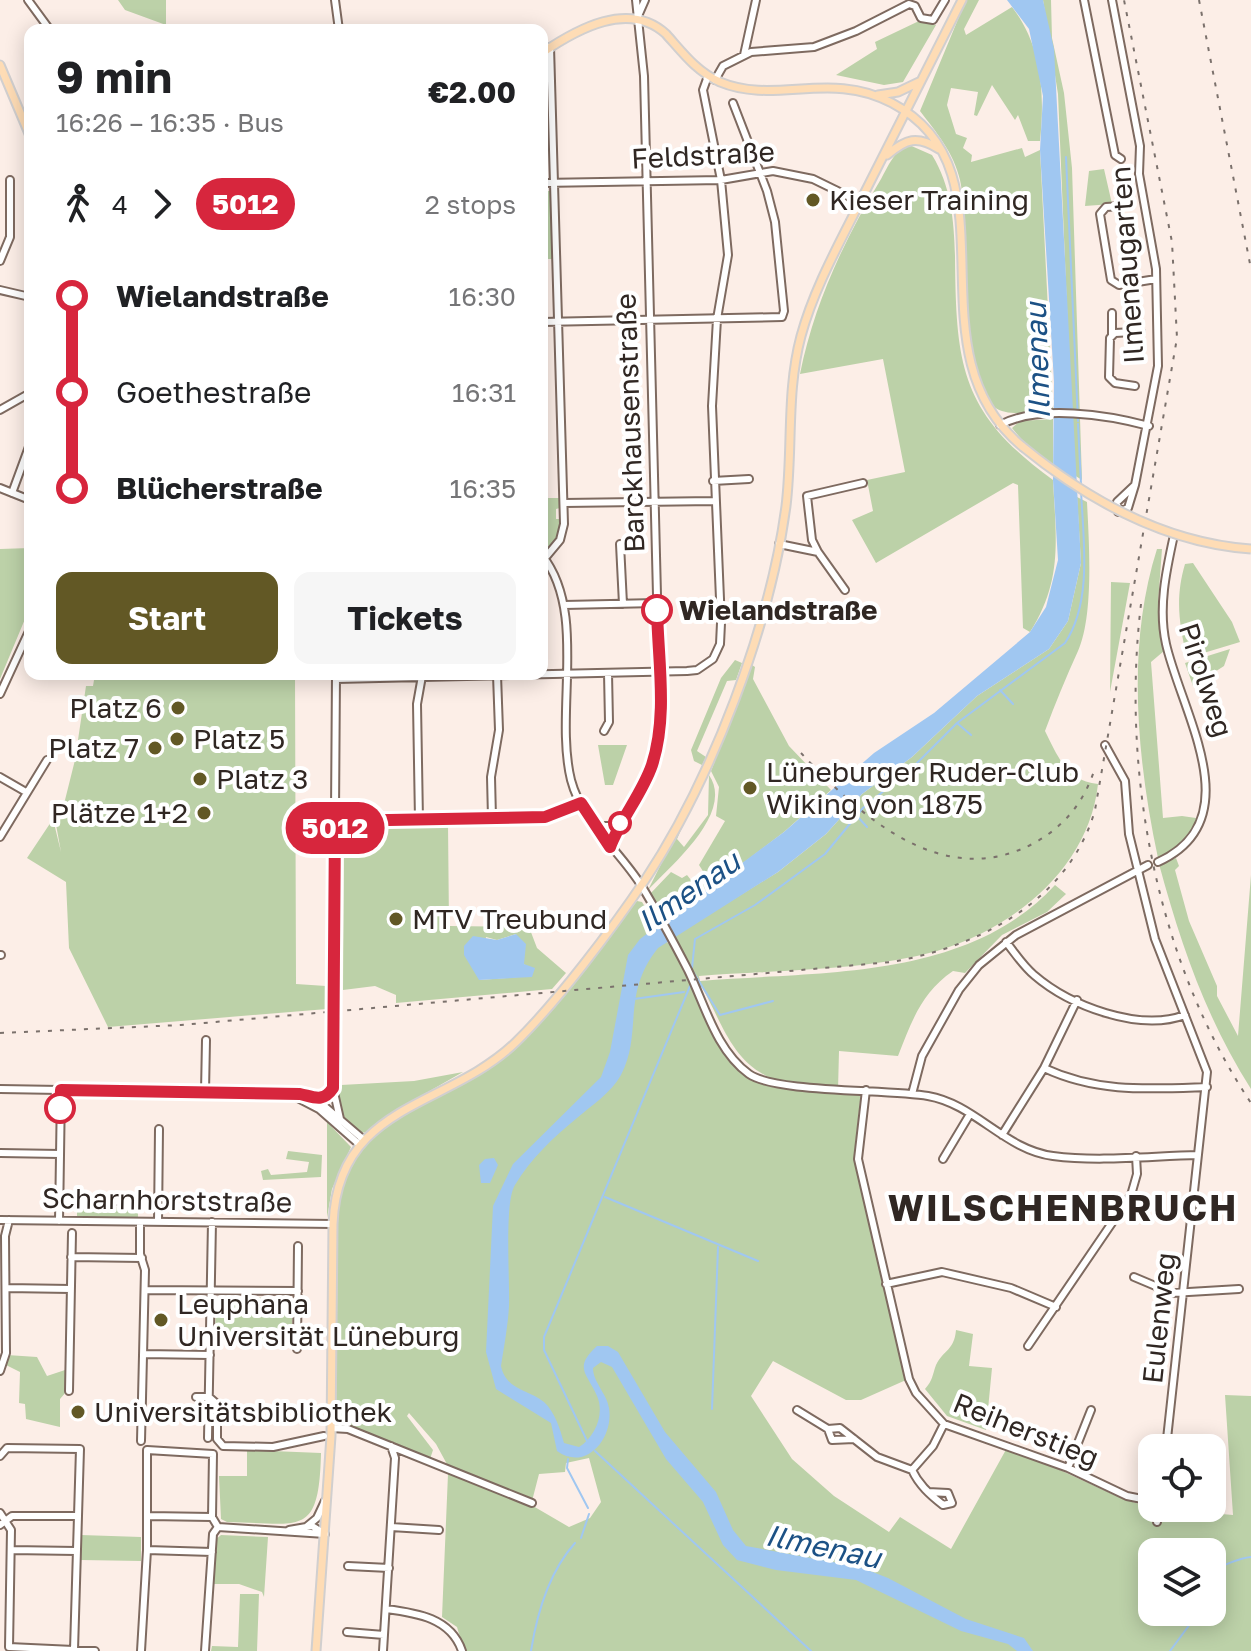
<!DOCTYPE html>
<html lang="en">
<head>
<meta charset="utf-8">
<style>
	:root { --surface:#fff; --page:#f6f6f6; --text:#202124; --muted:#757577; --accent:#625825 }
	body { margin:0; font-family:"Golos Text",sans-serif; background:var(--page); color:var(--text); height:100vh; display:flex; flex-direction:column; font-size:30px; white-space:nowrap }
	* { box-sizing:border-box; margin:0 }
	p { font-size:26px; color:var(--muted) }
	.icon { flex:none; width:44px; height:44px; fill:none; stroke:currentColor; stroke-width:2; stroke-linecap:round; stroke-linejoin:round }
	.map { position:relative; flex:1; overflow:hidden }
	.sheet { position:absolute; left:24px; top:24px; width:524px; height:656px; display:flex; flex-direction:column; background:var(--surface); border-radius:16px; box-shadow:0 4px 20px #0003 }
	.sheet>* { flex:none }
	.badge { padding:0 16px; border-radius:26px; font-size:28px; line-height:52px }
	.fabs { position:absolute; left:1138px; top:1434px; display:grid; gap:16px }
	.fabs a { display:grid; place-items:center; width:88px; height:88px; border-radius:16px; background:var(--surface); box-shadow:0 4px 20px #0003; font-size:40px }
	.map>.badge { position:absolute; translate:-50% -50%; box-shadow:0 0 0 4px #fff }
	.legs { display:flex; align-items:center; gap:12px; height:88px; padding:0 32px; font-size:26px }
	.legs p { margin-inline-start:auto }
	.overview { display:flex; align-items:center; justify-content:space-between; height:136px; padding:0 32px }
	h1 { font-size:44px; font-weight:700; line-height:60px }
	.cta { display:flex; gap:16px; margin-top:auto; padding:16px 32px }
	.cta a { flex:1; height:92px; border-radius:16px; background:var(--accent); color:#fff; font-size:32px; font-weight:700; line-height:92px; text-align:center }
	.cta a+a { background:var(--page); color:var(--text) }
	ul { padding:0 32px; list-style:none }
	li { display:flex; align-items:center; gap:28px; height:96px; font-size:30px }
	li i { display:grid; place-items:center; width:12px; height:100%; margin:0 10px; background:currentColor }
	li i::after { content:''; width:20px; height:20px; margin:-10px; border:6px solid; border-radius:50%; background:var(--surface) }
	li p { margin-inline-start:auto }
	li:first-child i { background:linear-gradient(#0000 50%,currentColor 0) }
	li:last-child i { background:linear-gradient(currentColor 50%,#0000 0) }
	.map>svg:first-child { display:block }
	.green { fill:#bcd1a8; fill-rule:evenodd }
	.water { fill:#a0c7f1 }
	.lines { fill:none; stroke-linecap:round; stroke-linejoin:round }
	.stream { stroke:#a0c7f1; stroke-width:2 }
	.minor-tunnel { stroke:#d3c6c0; stroke-width:6; stroke-dasharray:6 3; stroke-linecap:butt }
	.minor-casing { stroke:#7e6a60; stroke-width:10 }
	.major-casing { stroke:#d1cfcf; stroke-width:11 }
	.minor { stroke:#fff; stroke-width:6 }
	.major { stroke:#fedcb5; stroke-width:7 }
	.rail { stroke:#7b716c; stroke-width:2; stroke-dasharray:4 8; stroke-linecap:butt }
	.major-bridge-casing { stroke:#d1cfcf; stroke-width:11; stroke-linecap:butt }
	.major-bridge { stroke:#fedcb5; stroke-width:7 }
	.line-1-casing { stroke:#fff; stroke-width:18 }
	.line-1 { stroke:#d7263d; stroke-width:12 }
	.poi-dot { fill:#625825; stroke:#fff; stroke-width:3 }
	.stop-1-dot { fill:#fff; stroke:#d7263d; stroke-width:4 }
	.labels { text-anchor:middle; stroke-width:8; stroke-linejoin:round; paint-order:stroke }
	.street-label { font-size:28px; fill:#302723; stroke:#fff }
	.poi-label { font-size:28px; fill:#302723; stroke:#fff; text-anchor:start }
	.stop-label { font-size:28px; font-weight:bold; fill:#302723; stroke:#fff; text-anchor:start }
	.water-label { font-size:30px; font-style:italic; fill:#1c5185; stroke:#fff }
	.district-label { font-size:36px; font-weight:bold; letter-spacing:2px; fill:#302723; stroke:#fff }
</style>
</head>
<body>
<div class="map">
<svg width="1251" height="1651" viewBox="0 0 1251 1651">
	<rect width="100%" height="100%" fill="#fceee7"/>
	<path class="green" d="M118,0H166V25L125,10Z
		M966,0H979L964,29L966,35L1012,7C1042,46 1045,93 1040,141H1028L1018,115L1015,120L992,85L977,116L974,115L978,92L951,88L947,105L956,134L967,138L963,148L972,155L971,162L1022,148L1025,157L1040,150L1053,410C1035,411 1009,418 994,407C953,378 971,229 960,180C954,153 936,132 920,111Z
		M1043,0H1051L1052,38L1064,93L1072,168L1082,480L1074,475L1058,94Z
		M919,21L936,25L903,82L884,85L836,75L877,49L875,42Z
		M907,144L932,155C951,186 954,220 955,256C956,364 960,413 1053,480C1056,539 1063,580 1030,632L1023,628L1018,485L1013,483L876,563L852,520L873,511L867,480L905,472L883,359L800,374C814,304 844,240 881,179C888,166 894,152 907,144Z
		M1104,169L1112,204L1085,206L1089,171Z
		M542,191H551L552,259H542L547,206Z
		M1053,419V465L1026,445L1012,428L1020,421Z
		M1077,497L1087,502C1089,542 1094,615 1078,651C1066,677 1055,704 1045,731C1058,757 1067,781 1098,784C1089,868 1014,928 937,951C866,971 773,970 699,976L700,981C819,971 967,981 1055,885L1066,894L1047,912L1002,935L965,973L953,971C921,993 912,1021 898,1056L839,1051L838,1090L861,1093L854,1155L906,1380L861,1400H846L773,1361L751,1396L792,1459L834,1496L889,1532L900,1517L951,1549L1008,1446L1123,1499L1152,1508L1233,1515L1225,1395L1251,1396V1651H464L457,1627L442,1617L448,1474L533,1506L569,1527L590,1518L601,1502L589,1458L566,1463L565,1472L539,1474L532,1501L448,1466L436,1444L409,1413L407,1416L433,1450L430,1459L336,1419L338,1208L341,1191L356,1156L378,1132L394,1121L514,1049L637,901L642,902L667,942L672,946L677,943L674,936L778,872L826,834L862,794L912,757L977,696L1049,649L1068,621L1081,563ZM702,987C724,1027 734,1068 782,1082L779,1088C726,1082 711,1033 693,991ZM1152,1552H1212V1612H1152Z
		M542,498H560V508L556,509V519H561L558,536L547,548L542,545Z
		M30,548V607L0,679V549Z
		M1157,549H1162L1158,603L1164,651L1151,662L1163,818L1182,816L1203,819L1172,852L1158,858C1137,760 1126,646 1157,549Z
		M1193,563L1232,622L1240,642L1187,658C1179,624 1175,598 1185,564Z
		M1111,582L1130,583L1110,692Z
		M1230,649L1224,666L1193,686L1185,663Z
		M735,660L742,663L736,680L727,681L697,751L706,757L702,765L694,761L691,750L721,678Z
		M752,665L755,667L753,679L789,746L831,790L784,832L665,922L650,894L671,872L682,878L687,875L698,889L708,879L699,865L725,821L716,816L719,787L711,771Z
		M95,674H295L296,984L326,986L327,1009L108,1027L69,948L66,882L27,858L53,819L61,852L55,819L65,800L75,760L86,686H93Z
		M598,745H627L613,785H605Z
		M709,775C735,813 671,865 648,890L700,787L677,839L684,847L708,815Z
		M448,824L449,926L529,927L537,948L566,973L552,989L396,1003V995L375,986L343,990L344,826ZM516,934L524,964L532,976L479,980L486,937L497,940Z
		M1176,858L1179,866L1175,870L1189,921L1217,986V996L1238,1036L1251,875V1089C1206,1018 1181,945 1159,864Z
		M463,1072L391,1113L366,1133C342,1128 339,1109 336,1089L341,1085L414,1081Z
		M327,1122L351,1147L332,1189L327,1218Z
		M288,1151L322,1155L321,1177L263,1180L261,1171L268,1169L271,1175L307,1172L309,1162L286,1159Z
		M77,1207H138V1220L77,1219Z
		M216,1297L292,1298V1341L215,1340Z
		M956,1330L973,1334L969,1366L992,1368L986,1430L947,1416L925,1389C933,1380 932,1376 936,1365C944,1349 954,1351 956,1330Z
		M7,1355L37,1357L47,1376L65,1370L66,1392L60,1399V1427L26,1419L25,1404L19,1403L20,1372L6,1365Z
		M247,1450L321,1453C319,1539 301,1523 227,1522L221,1519L219,1476H247Z
		M81,1535L141,1537V1561L81,1560Z
		M221,1535L268,1537L264,1597L262,1592L239,1584H214L215,1540Z
		M240,1594H259L257,1651H211L212,1646L238,1647Z"/>
	<path class="water" d="M1007,0H1043L1054,49L1081,563L1068,621L1049,649L977,696L912,757L862,794L826,834L778,872L658,948C621,994 643,1033 621,1075C611,1093 592,1105 577,1118C553,1138 531,1158 515,1185C504,1202 510,1281 509,1306C508,1325 504,1347 501,1366C506,1390 528,1389 544,1402C555,1412 560,1429 564,1443L579,1447C595,1437 605,1414 597,1396C587,1373 573,1368 597,1346H608L618,1352L665,1432L716,1492L733,1530L746,1546L860,1567L888,1578L966,1619L1024,1638L1033,1651H1017L1008,1644L961,1631L856,1580L776,1570L737,1560L723,1545L703,1502L666,1459L612,1367L601,1362L593,1368C593,1382 607,1394 609,1408C614,1438 586,1472 557,1451L551,1423L496,1389L486,1352L493,1206L513,1164L601,1077L610,1052L628,955L640,939L784,832L874,753L934,713L1030,632L1046,607L1058,560L1053,480L1054,382L1040,150L1043,96L1029,29Z
		M516,934L526,944L524,964L535,968L532,977L479,980L464,955V946L473,936L497,940Z
		M494,1158L498,1165L490,1183H481L479,1165L485,1159Z"/>
	<g class="lines">
		<path class="stream" d="M1066,157L1078,421
			M1078,424L1081,484
			M1000,690L1013,704
			M957,723L971,735
			M857,816L867,827
			M692,968L695,939L755,905L825,854L863,808L914,766L957,723L1065,643C1093,601 1083,538 1081,490
			M692,970L720,1015L773,1001
			M634,999L684,992
			M605,1197L758,1261
			M712,1409L718,1247
			M588,1443L544,1350V1337L690,986
			M595,1451L811,1651
			M568,1459L567,1468L588,1508
			M581,1538L589,1514
			M1212,1572C1220,1566 1240,1558 1251,1557
			M531,1651C537,1613 549,1572 575,1543
			M1170,1651L1193,1620V1612"/>
		<path class="minor-tunnel" d="M1122,206L1133,204
			M1134,332H1146"/>
		<defs>
			<path id="minor" d="M28,0L50,30
				M335,0L339,30
				M1084,0L1115,155L1121,159
				M1112,0L1140,146L1139,174L1156,269L1158,366L1135,485L1117,502L1118,512L1128,508L1135,485
				M638,16L645,0
				M744,55L756,0
				M715,80L723,66L751,52L814,47L856,31L909,4L915,6L921,18L933,20L945,0
				M542,183L721,180L773,171L813,179L860,202
				M1122,206L1106,207L1100,214L1111,280L1119,285L1156,279
				M0,261L10,237V180
				M0,290L30,297
				M1112,313V335
				M542,322L782,317L784,311L775,222L767,191L733,103
				M1134,332L1115,333L1110,338L1109,377L1115,383L1135,386
				M0,410L30,393
				M1000,425C1039,404 1108,415 1149,426
				M713,481L749,479
				M0,488L30,500
				M12,493L30,444
				M564,503L714,501
				M620,544L623,604
				M779,544L818,552L845,590
				M818,552L812,540L807,496L863,483
				M542,555C588,613 554,711 571,780C582,822 619,850 641,885C658,913 673,941 688,970C705,1005 716,1050 749,1074C776,1093 888,1089 928,1096C975,1104 1005,1150 1053,1156C1099,1162 1151,1156 1198,1155
				M545,558L560,540L564,524L550,47
				M564,605L657,603
				M336,674L333,1088L340,1119
				M336,679L687,671L697,670L713,659L720,644L721,623L712,406L717,319L728,255L721,180L703,90L708,76
				M0,694L30,629
				M604,731L609,722L608,673
				M1105,745L1125,781L1129,834L1155,939L1207,1072L1166,1448
				M0,777L26,792
				M492,818L491,777L499,730L497,675
				M419,820L417,704L422,676
				M335,821L545,817L581,803
				M595,826H610L622,820
				M0,837L47,760
				M610,847C629,795 656,778 660,715L644,76L636,0
				M1158,862C1251,820 1182,714 1166,644C1158,608 1166,571 1174,535
				M1006,942C1015,953 1023,966 1034,975C1070,1006 1139,1032 1185,1015
				M0,955H1
				M1044,1068C1097,1093 1149,1089 1207,1087
				M0,1089L300,1094L316,1099L364,1140
				M866,1090L858,1159L909,1379L916,1393L944,1424L1068,1468L1127,1496L1152,1501
				M205,1092L206,1040
				M912,1094L922,1056L959,990L979,965L1016,935L1148,865
				M296,1097L319,1109L360,1145
				M316,1099L329,1094L333,1088
				M1002,1135L1044,1068L1077,1000
				M0,1153L60,1154
				M943,1159L970,1114
				M59,1200L158,1202
				M0,1220L333,1224
				M59,1221L61,1090
				M140,1222V1254L145,1270L141,1441
				M158,1222L159,1129
				M71,1257L142,1258
				M1134,1277L1172,1293L1239,1289
				M886,1284L942,1272L1011,1288L1056,1307
				M6,1288L71,1289
				M145,1290L298,1291
				M1028,1346L1131,1195L1137,1174L1136,1156
				M297,1349L298,1246
				M143,1354L210,1355
				M0,1371L6,1353L5,1236L9,1220
				M69,1391L72,1233
				M196,1397H209L217,1404V1439L223,1446L273,1447L324,1436
				M797,1410L828,1429
				M331,1428L348,1429L532,1503
				M208,1438L212,1222
				M854,1439L832,1440L828,1429L840,1428L877,1457L912,1470L933,1446L944,1424
				M0,1456L7,1448L80,1449L74,1650
				M1068,1468L1091,1410
				M912,1470C919,1485 930,1495 943,1505L952,1503L948,1493L928,1492
				M0,1513L11,1530L9,1647L95,1651
				M148,1516L212,1517
				M1157,1522L1159,1508
				M0,1525L12,1516H76
				M306,1527L317,1518L325,1501
				M391,1527L439,1530
				M289,1530L312,1526L325,1534
				M11,1550L76,1551
				M147,1550L212,1552
				M348,1566L389,1568
				M386,1609C417,1613 451,1618 462,1651
				M347,1632L384,1635
				M141,1651L147,1550V1450L213,1454L212,1517L218,1527L325,1534
				M205,1651L213,1534L218,1527
				M383,1651L395,1458L391,1446"/>
			<path id="major" d="M542,53C577,29 629,0 666,34C683,53 696,71 720,82C775,105 831,70 892,103C1023,172 904,350 1023,447
				M0,65L30,136
				M878,95L898,92L919,82
				M887,155C906,139 917,135 939,149
				M316,1651L331,1436L333,1224C338,1102 447,1109 516,1042C558,1001 612,929 645,880C712,779 770,626 786,506C793,449 786,392 801,336C815,285 842,239 865,192C898,128 930,64 962,0"/>
		</defs>
		<use href="#minor" class="minor-casing"/>
		<use href="#major" class="major-casing"/>
		<use href="#minor" class="minor"/>
		<use href="#major" class="major"/>
		<path class="rail" d="M1199,0L1251,269
			M1141,604C1121,771 1156,961 1251,1103
			M801,753C861,817 944,893 1036,842C1066,825 1085,800 1095,768
			M0,1033L181,1025L891,962C979,947 1069,901 1095,810L1177,338L1172,242L1124,0"/>
		<defs>
			<path id="major-bridge" d="M1023,447C1089,501 1165,543 1251,549"/>
		</defs>
		<use href="#major-bridge" class="major-bridge-casing"/>
		<use href="#major-bridge" class="major-bridge"/>
	</g>
	<g class="lines">
		<defs>
			<path id="line-1" d="M60,1108L61,1090L300,1094C314,1097 323,1103 333,1088L335,821L545,817L581,803L610,847C621,818 642,794 652,765C668,716 658,660 657,610"/>
		</defs>
		<use href="#line-1" class="line-1-casing"/>
		<use href="#line-1" class="line-1"/>
	</g>
	<g class="poi-dot">
		<circle cx="813" cy="200" r="8"/>
		<circle cx="178" cy="708" r="8"/>
		<circle cx="177" cy="739" r="8"/>
		<circle cx="155" cy="748" r="8"/>
		<circle cx="200" cy="779" r="8"/>
		<circle cx="750" cy="788" r="8"/>
		<circle cx="204" cy="813" r="8"/>
		<circle cx="396" cy="919" r="8"/>
		<circle cx="161" cy="1320" r="8"/>
		<circle cx="78" cy="1412" r="8"/>
	</g>
	<g class="stop-1-dot">
		<circle cx="657" cy="610" r="14"/>
		<circle cx="620" cy="823" r="10"/>
		<circle cx="60" cy="1108" r="14"/>
	</g>
	<g class="labels">
		<g class="street-label">
			<text transform="translate(703 155) rotate(-3)" y="10">Feldstraße</text>
			<text transform="translate(1127 265) rotate(-94)" y="10">Ilmenaugarten</text>
			<text transform="translate(630 423) rotate(-92)" y="10">Barckhausenstraße</text>
			<text transform="translate(1206 680) rotate(72)" y="10">Pirolweg</text>
			<text transform="translate(167 1200) rotate(1)" y="10">Scharnhorststraße</text>
			<text transform="translate(1159 1318) rotate(-84)" y="10">Eulenweg</text>
			<text transform="translate(1026 1430) rotate(22)" y="10">Reiherstieg</text>
		</g>
		<g class="poi-label">
			<text x="829" y="210">Kieser Training</text>
			<text x="162" y="718" text-anchor="end">Platz 6</text>
			<text x="193" y="749">Platz 5</text>
			<text x="139" y="758" text-anchor="end">Platz 7</text>
			<text x="766" y="782">Lüneburger Ruder-Club<tspan x="766" dy="32">Wiking von 1875</tspan></text>
			<text x="216" y="789">Platz 3</text>
			<text x="188" y="823" text-anchor="end">Plätze 1+2</text>
			<text x="412" y="929">MTV Treubund</text>
			<text x="177" y="1314">Leuphana<tspan x="177" dy="32">Universität Lüneburg</tspan></text>
			<text x="94" y="1422">Universitätsbibliothek</text>
		</g>
		<g class="stop-label">
			<text x="679" y="620">Wielandstraße</text>
		</g>
		<g class="water-label">
			<text transform="translate(1038 361) rotate(-92)" y="10">Ilmenau</text>
			<text transform="translate(689 892) rotate(-35)" y="10">Ilmenau</text>
			<text transform="translate(823 1547) rotate(12)" y="10">Ilmenau</text>
		</g>
		<g class="district-label">
			<text x="1063" y="1221">WILSCHENBRUCH</text>
		</g>
	</g>
</svg>
<div class="fabs">
<a><svg class="icon" aria-label="locate" viewBox="0 0 24 24"><circle cx="12" cy="12" r="6"/><path d="M12 2v4M12 18v4M2 12h4M18 12h4"/></svg></a>
<a><svg class="icon" aria-label="layers" viewBox="0 0 24 24"><path d="M12 4l9 5-9 5-9-5zM3 14l9 5 9-5"/></svg></a>
</div>
<b class="badge" style="left:335px;top:828px;background:#d7263d;color:#fff">5012</b>
<section class="sheet">
<div class="overview"><div><h1>9 min</h1><p>16:26 – 16:35 · Bus</p></div><b>€2.00</b></div>
<div class="legs"><svg class="icon" aria-label="walk" viewBox="0 0 24 24"><circle cx="13" cy="4" r="2"/><path d="M13 8l-2 6 4 7M11 14l-3 7M7 12l3-4h3l4 4"/></svg>4<svg class="icon" aria-label="forward" viewBox="0 0 24 24"><path d="M9 5l7 7-7 7"/></svg><b class="badge" style="background:#d7263d;color:#fff">5012</b><p>2 stops</p></div>
<ul>
<li><i style="color:#d7263d"></i><b>Wielandstraße</b><p>16:30</p></li>
<li><i style="color:#d7263d"></i><span>Goethestraße</span><p>16:31</p></li>
<li><i style="color:#d7263d"></i><b>Blücherstraße</b><p>16:35</p></li>
</ul>
<div class="cta"><a>Start</a><a>Tickets</a></div>
</section>
</div>
</body>
</html>
